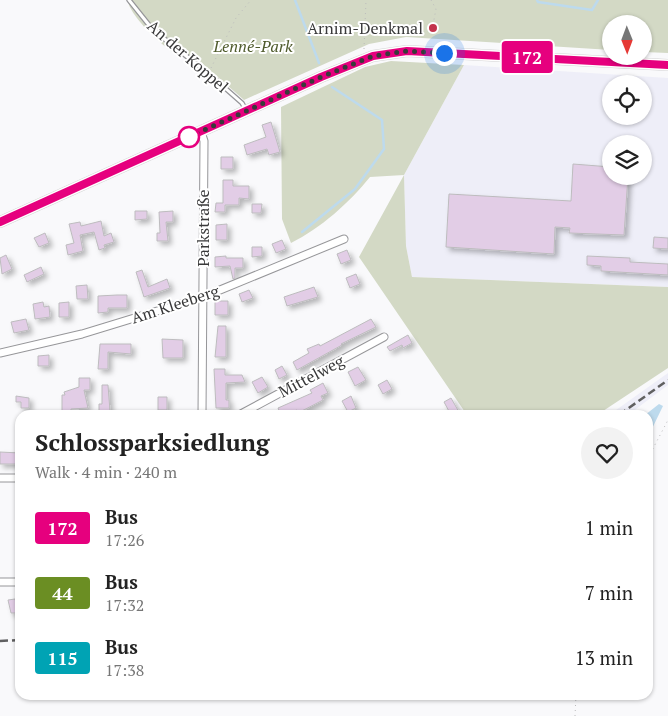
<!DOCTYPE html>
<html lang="en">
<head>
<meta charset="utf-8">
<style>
	:root { --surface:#fff; --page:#f2f2f2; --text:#222; --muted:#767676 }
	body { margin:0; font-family:"PT Serif",serif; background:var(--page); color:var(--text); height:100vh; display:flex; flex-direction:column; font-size:19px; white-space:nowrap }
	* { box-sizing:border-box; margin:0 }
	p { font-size:16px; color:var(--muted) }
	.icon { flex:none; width:28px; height:28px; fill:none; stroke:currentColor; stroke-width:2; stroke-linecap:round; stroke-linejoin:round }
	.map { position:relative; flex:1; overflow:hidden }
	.side { position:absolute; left:15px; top:410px; width:638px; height:290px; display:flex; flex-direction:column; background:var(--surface); border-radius:15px; box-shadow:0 1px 4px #0004 }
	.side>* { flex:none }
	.badge { padding:0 10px; border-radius:4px; font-size:18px; line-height:32px }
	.needle { width:32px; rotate:179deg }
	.fabs { position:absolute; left:602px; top:15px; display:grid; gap:10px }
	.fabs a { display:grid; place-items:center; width:50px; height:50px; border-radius:50%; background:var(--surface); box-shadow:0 1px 4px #0004; font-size:25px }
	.you { position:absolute; width:25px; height:25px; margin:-12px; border:4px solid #fff; border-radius:50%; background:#1a73e8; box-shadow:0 0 0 8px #1a73e833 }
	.map>.badge { position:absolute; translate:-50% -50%; box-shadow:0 0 0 2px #fff }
	.round { display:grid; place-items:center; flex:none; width:52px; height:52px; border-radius:26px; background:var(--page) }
	.summary { display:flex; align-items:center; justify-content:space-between; height:85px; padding:0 20px }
	h1 { font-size:24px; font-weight:800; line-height:38px }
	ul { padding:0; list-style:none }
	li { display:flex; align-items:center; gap:15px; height:65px; padding:0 20px }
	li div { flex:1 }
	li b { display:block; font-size:19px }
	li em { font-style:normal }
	li .badge { min-width:55px; font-weight:700; text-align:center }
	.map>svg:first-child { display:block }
	.built { fill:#eeeef8; fill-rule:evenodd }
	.green { fill:#d3d9c5 }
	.water { fill:#bddaed }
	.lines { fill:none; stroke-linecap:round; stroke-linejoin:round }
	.stream { stroke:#bddaed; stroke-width:2.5 }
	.building { fill:#e2cde6; stroke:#bdbcbe; filter:url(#shadow) }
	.service-casing { stroke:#969699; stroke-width:5.5 }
	.minor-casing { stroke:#969699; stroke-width:9 }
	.primary-casing { stroke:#d3d3d4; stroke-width:12 }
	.path { stroke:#bcbcbd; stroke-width:1; stroke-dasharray:1 4; stroke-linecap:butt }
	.service { stroke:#fff; stroke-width:3 }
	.minor { stroke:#fff; stroke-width:7 }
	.primary { stroke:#ffcdb6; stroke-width:10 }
	.rail { stroke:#606061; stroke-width:2.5; stroke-dasharray:8 4; stroke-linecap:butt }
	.line-casing { stroke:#fff; stroke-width:11 }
	.line { stroke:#e6007e; stroke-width:8 }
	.walk { stroke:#39393a; stroke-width:5; stroke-dasharray:0 9 }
	.poi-dot { fill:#c3334c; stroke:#fff; stroke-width:2 }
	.stop-dot { fill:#fff; stroke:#e6007e; stroke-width:2.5 }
	.labels { text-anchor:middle; stroke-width:4; stroke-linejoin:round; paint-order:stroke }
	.poi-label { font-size:16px; fill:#39393a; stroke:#fff; text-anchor:end }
	.park-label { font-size:16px; font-style:italic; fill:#4f5b2c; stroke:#fff }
	.street-label { font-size:16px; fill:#39393a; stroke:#fff }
</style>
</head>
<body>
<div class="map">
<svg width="668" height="716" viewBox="0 0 668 716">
	<defs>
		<filter id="shadow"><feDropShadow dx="3.5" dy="3.5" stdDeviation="2.5" flood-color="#0004"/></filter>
	</defs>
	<rect width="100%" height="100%" fill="#f9f9fb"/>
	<path class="built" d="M464,65L668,78V287L412,277L406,246L404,175ZM611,84H644V116H611ZM611,144H644V176H611Z
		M668,373V385L628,415H609Z"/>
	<path class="green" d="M128,0H668V53L644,52V24H611V50L406,37L369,44L244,100L195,57C192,57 187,58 183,57C169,54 128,15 128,0Z
		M391,61L464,65L404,175L406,246L412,277L668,287V368L597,415H467L359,257L404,175L370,177C349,203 321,228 291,243L282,219L281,107L365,67Z"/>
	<path class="water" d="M659,404L663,406L662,408L648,437V415H645Z"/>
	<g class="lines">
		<path class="stream" d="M295,0L319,63
			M537,0L538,2L592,10L598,0
			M302,232L355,189L384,149L382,120L332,87"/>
	</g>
	<path class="building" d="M271,122L280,152L269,155L267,149L247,155L244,145L266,137L262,125Z
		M221,157H233V169H221Z
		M573,164L611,167V176H628L624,235L569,233L570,228L555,227L554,254L446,247L449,194L571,201Z
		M223,180H233V186H249V199L239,198V205H225V212H215L216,203H223Z
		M252,204H262L261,213H252Z
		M135,211H147V219L135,220Z
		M173,211V222H166L168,241H157V233H160L159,212Z
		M101,221L104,236L111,233L114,242L104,245L105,248L99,250L94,232L80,235L83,251L68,255L66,245L74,243L69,224L80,222L81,226Z
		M227,224V240H216V225Z
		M45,233L49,243L39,247L34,238Z
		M654,237L668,238V249L653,248Z
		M282,240L286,249L276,253L272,244Z
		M252,247H262V256L252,257Z
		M347,250L351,260L341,264L337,254Z
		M6,255L12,269L2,274L0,258Z
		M226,256V258H243V268H235V278L233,279L230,266L215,267V257Z
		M587,256L630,258V262L668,264V275L601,271V266L587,265Z
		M41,267L44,274L27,282L24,275Z
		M142,270L148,287L167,279L170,288L144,297L136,272Z
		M356,274L360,284L350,288L346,278Z
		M87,285L88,299H77L76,286Z
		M314,287L318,297L287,306L284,297Z
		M249,290L253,298L242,302L239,294Z
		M117,295H127V308H108V312L98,313V296Z
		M215,301H228V315H215Z
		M43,302L44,307L49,306L50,317L35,319L33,304Z
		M69,302V317H59V303Z
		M26,319L29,330L14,333L11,322Z
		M371,319L376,327L341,344L342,345L297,370L293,362L309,353L307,349L319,344L320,346Z
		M218,326H226V357H215Z
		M408,335L412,343L403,348L402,345L390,351L387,347Z
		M162,339L183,340V358H163Z
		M100,344H131V354L108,352V369H98Z
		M49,355V366H38V356Z
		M282,366L287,375L279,379L275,370Z
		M358,367L366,380L355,386L348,372Z
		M214,369H225V375H242L245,382L226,383V400H229V408H216Z
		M262,377L268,387L258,393L252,382Z
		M79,378H90V390H84L88,408L71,409V412H62V395H65L64,392L79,387Z
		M387,380L392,389L383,394L378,385Z
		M323,383L328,393L321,396L323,400L298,413L297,410L281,415L278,408L312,393L310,390Z
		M102,385H108L110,411H99V404H102Z
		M16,396L29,398V408H21V402H16Z
		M351,396L356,408L348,412L342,401Z
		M158,397H167V410H158Z
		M451,398L459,412L453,415H451L444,402Z
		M0,452L20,453V464H0Z
		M15,599L19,613H11L8,600Z"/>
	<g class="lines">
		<defs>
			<path id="service" d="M129,0L153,30L208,73L242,103L246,110"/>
			<path id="minor" d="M201,132L204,141L202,415
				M0,353L82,334L203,297L344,239
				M239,415L384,337
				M0,478H20
				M0,582H20"/>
			<path id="primary" d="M0,222L321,77L373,56L407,51L668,65"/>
		</defs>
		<use href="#service" class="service-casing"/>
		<use href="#minor" class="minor-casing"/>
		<use href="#primary" class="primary-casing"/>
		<path class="path" d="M431,0L436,9L433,25
			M364,49L366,0
			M211,68L236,18L251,0
			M648,458L668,420
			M575,716L576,695"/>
		<use href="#service" class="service"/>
		<use href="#minor" class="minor"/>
		<use href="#primary" class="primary"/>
		<path class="rail" d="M619,415L668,380
			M0,641L20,640"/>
	</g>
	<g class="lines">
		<defs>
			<path id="line" d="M0,222L321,77L373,56L407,51L668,65"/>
		</defs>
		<use href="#line" class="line-casing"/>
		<use href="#line" class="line"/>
		<path class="walk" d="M189,137L321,77L373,56L407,51L444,53"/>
	</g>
	<circle class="poi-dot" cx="433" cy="28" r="5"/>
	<circle class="stop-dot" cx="189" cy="137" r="10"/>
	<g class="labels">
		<g class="poi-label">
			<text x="423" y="34">Arnim-Denkmal</text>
		</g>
		<g class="park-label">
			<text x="253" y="52">Lenné-Park</text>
		</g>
		<g class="street-label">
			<text transform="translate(188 56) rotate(41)" y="6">An der Koppel</text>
			<text transform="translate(203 228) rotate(-90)" y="6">Parkstraße</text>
			<text transform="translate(175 304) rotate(-18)" y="6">Am Kleeberg</text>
			<text transform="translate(311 376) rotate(-28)" y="6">Mittelweg</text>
		</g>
	</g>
</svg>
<div class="fabs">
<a><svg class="needle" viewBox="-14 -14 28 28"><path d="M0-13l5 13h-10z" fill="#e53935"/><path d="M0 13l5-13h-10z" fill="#767676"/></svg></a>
<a><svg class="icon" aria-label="locate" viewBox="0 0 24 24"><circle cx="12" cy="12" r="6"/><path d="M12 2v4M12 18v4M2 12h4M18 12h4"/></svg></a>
<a><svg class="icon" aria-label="layers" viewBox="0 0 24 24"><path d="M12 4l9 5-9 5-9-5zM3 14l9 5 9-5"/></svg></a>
</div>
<div class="you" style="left:444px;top:53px"></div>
<b class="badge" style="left:527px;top:57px;background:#e6007e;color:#fff">172</b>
<section class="side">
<div class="summary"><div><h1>Schlossparksiedlung</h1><p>Walk · 4 min · 240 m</p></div><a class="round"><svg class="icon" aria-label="heart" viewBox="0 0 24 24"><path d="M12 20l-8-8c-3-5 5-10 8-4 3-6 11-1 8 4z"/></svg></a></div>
<ul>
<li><span class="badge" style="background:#e6007e;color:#fff">172</span><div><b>Bus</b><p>17:26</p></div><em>1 min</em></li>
<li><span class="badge" style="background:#6b8e23;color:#fff">44</span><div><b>Bus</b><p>17:32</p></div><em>7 min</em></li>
<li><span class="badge" style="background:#00a3b4;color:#fff">115</span><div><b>Bus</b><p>17:38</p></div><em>13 min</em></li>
</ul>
</section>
</div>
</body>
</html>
